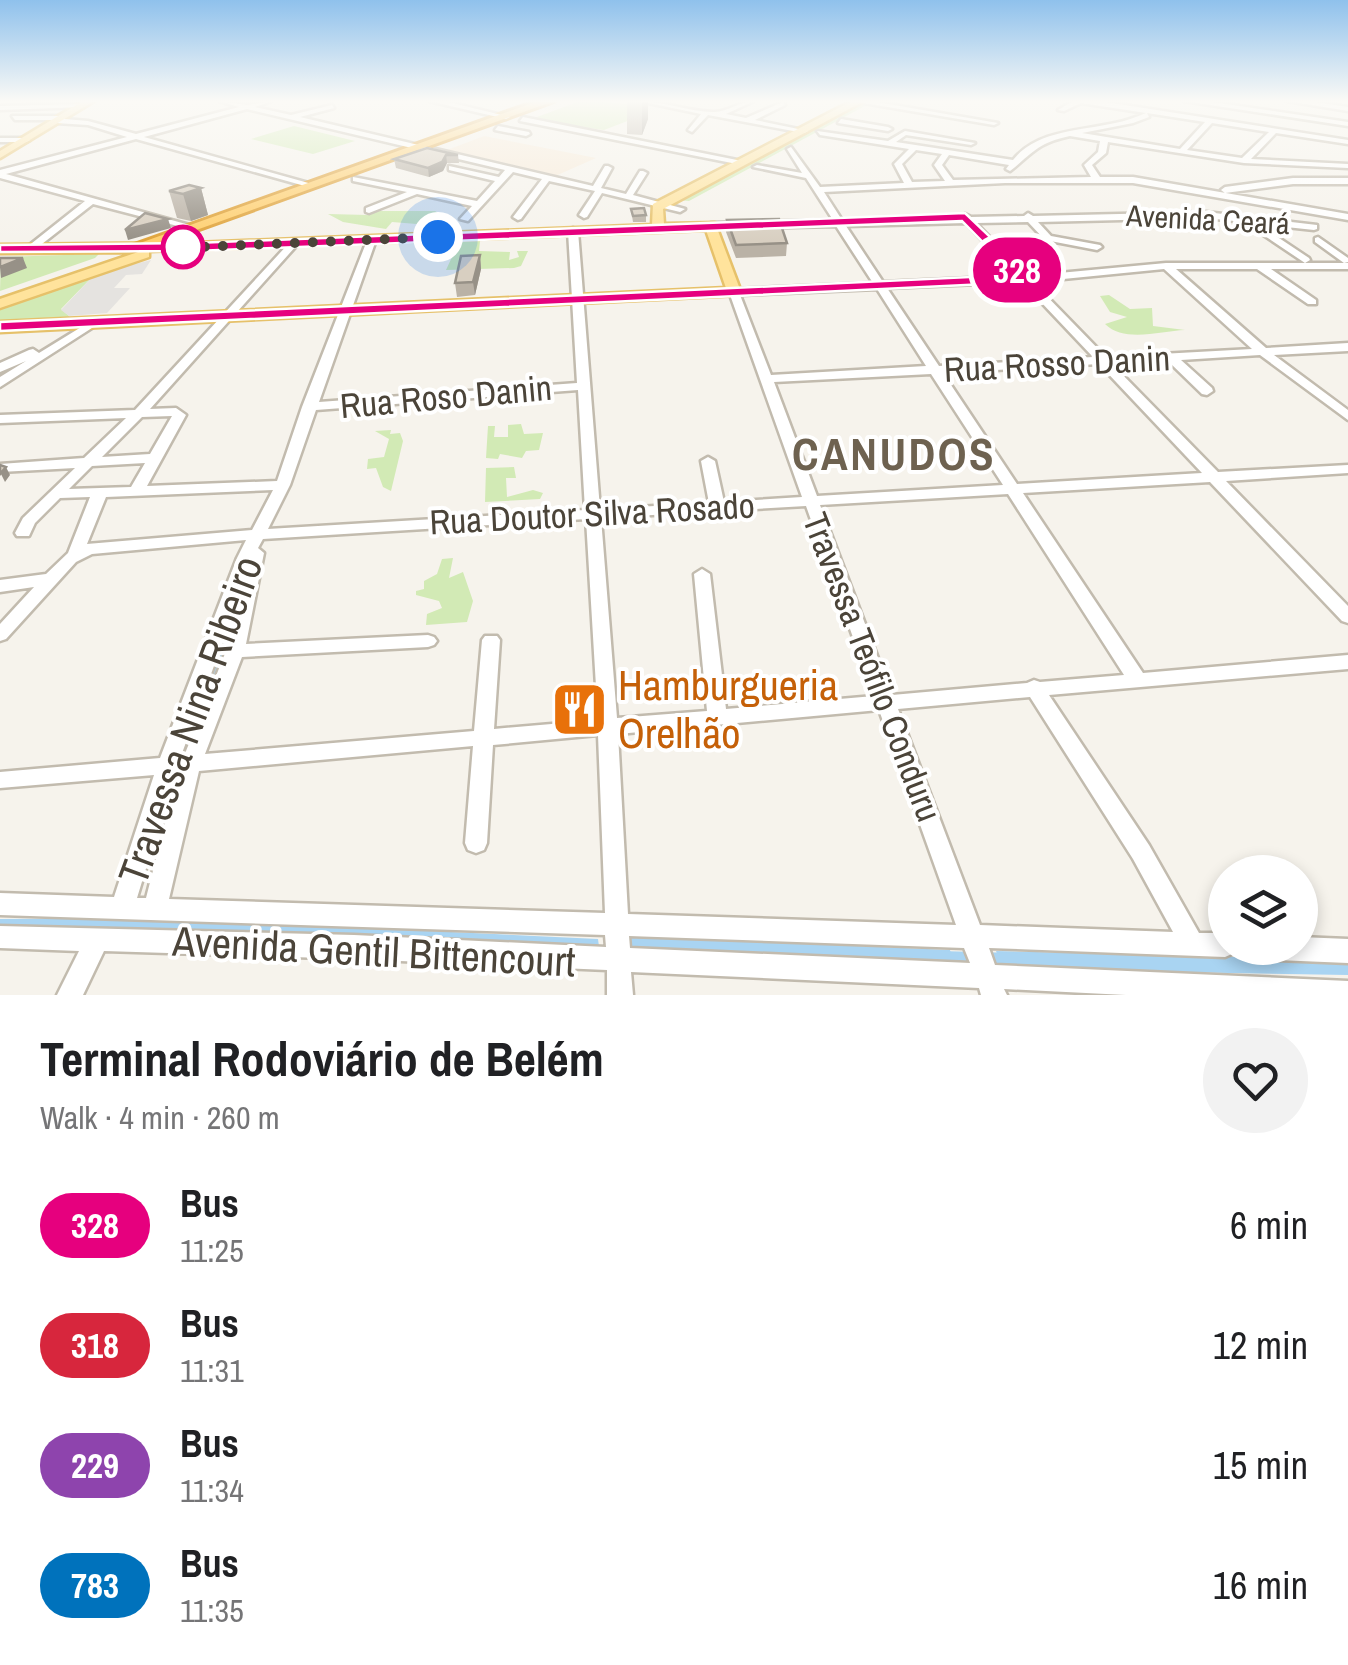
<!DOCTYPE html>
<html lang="en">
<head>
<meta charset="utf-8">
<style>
	:root { --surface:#fff; --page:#f2f2f2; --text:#202124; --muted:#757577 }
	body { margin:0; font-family:"Archivo Narrow",sans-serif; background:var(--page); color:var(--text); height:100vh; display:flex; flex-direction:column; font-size:38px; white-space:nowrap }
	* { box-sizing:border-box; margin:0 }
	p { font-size:32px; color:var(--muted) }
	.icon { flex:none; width:55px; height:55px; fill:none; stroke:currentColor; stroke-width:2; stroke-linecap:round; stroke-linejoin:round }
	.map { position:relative; height:995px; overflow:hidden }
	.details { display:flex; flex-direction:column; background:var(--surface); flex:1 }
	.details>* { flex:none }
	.badge { padding:0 20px; border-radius:32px; font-size:35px; line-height:65px }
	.tools { position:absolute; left:1208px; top:855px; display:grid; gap:20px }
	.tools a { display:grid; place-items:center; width:110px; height:110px; border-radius:50%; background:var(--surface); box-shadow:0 5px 15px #0003; font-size:50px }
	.you { position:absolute; width:50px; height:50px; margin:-25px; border:8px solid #fff; border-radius:50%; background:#1a73e8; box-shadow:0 0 0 15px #1a73e833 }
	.map>.badge { position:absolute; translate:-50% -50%; box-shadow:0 0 0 5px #fff }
	.round { display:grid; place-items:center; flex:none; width:105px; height:105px; border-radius:52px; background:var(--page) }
	.overview { display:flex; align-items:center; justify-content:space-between; height:170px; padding:0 40px }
	h1 { font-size:48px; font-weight:700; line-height:75px }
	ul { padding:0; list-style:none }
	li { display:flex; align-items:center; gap:30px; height:120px; padding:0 40px }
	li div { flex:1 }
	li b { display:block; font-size:38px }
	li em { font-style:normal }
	li .badge { min-width:110px; font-weight:700; text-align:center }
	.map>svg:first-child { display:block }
	.commercial { fill:#f7ead8 }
	.green { fill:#d2eab5 }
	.parking { fill:#e5e3e0 }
	.water { fill:#a9d4f2 }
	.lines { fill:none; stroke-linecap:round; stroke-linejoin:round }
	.canal-far1 { stroke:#a9d4f2; stroke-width:12 }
	.canal { stroke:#a9d4f2; stroke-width:16 }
	.minor-casing { stroke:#c2bbae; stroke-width:5 }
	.major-casing { stroke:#e6c16a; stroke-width:5 }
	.highway-casing { stroke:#e0a43c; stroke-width:6 }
	.minor { fill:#fff; fill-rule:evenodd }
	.major { fill:#ffe39c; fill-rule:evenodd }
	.highway { fill:#ffcf6e; fill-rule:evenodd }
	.wall { fill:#bab2a6 }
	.shaded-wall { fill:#979187 }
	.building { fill:#d8cfc1; stroke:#979187; stroke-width:2.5 }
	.line { fill:#e6007e; stroke:#fff; stroke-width:2.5 }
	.walk { stroke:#4b4439; stroke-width:10; stroke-dasharray:0 18 }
	.stop-dot { fill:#fff; stroke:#e6007e; stroke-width:5 }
	.labels { text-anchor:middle; stroke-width:8; stroke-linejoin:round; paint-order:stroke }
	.far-street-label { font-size:30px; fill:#4b4439; stroke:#fff }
	.street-label { font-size:35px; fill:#4b4439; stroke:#fff }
	.near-food-label { font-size:42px; fill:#c56008; stroke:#fff; text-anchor:start }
	.near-street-label { font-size:42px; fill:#4b4439; stroke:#fff }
	.district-label { font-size:45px; font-weight:bold; letter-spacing:2.5px; fill:#6e6250; stroke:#fff }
</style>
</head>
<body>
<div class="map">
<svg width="1348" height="995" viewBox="0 0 1348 995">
	<rect width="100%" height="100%" fill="#f6f3ec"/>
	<path class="commercial" d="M484,136L596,158L553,177L442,152Z"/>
	<path class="green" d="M580,101L647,105L637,111L648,113L604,130L538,121L542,119L537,117Z
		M862,101H874L689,201L677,200Z
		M294,126L355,141L313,154L251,139Z
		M373,211H435L440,214L429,225L392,222L386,229L343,222L328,214L368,215Z
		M480,241L479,251L510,252L509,260L519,257L517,251H528L521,266L514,268L446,270L459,242Z
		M99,254L95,258L0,291L1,257Z
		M95,274L61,309L69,316L68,321L0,325V307Z
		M1109,295L1130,309L1152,308L1153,326L1185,330C1161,331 1124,343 1105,324L1127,317L1110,312L1100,296Z
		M521,424L524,434L543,433L539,450L526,451L522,458L500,454L498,459L486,458L488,426H495L494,437H508V425Z
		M391,430L390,434L400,433L403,441L391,491L383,487L376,468L367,469L368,459L384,457L389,439L375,431Z
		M514,467L516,478H506L507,497L533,490L543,493L540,499L485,502L486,468Z
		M453,558L449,578L463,572L473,601L467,622L426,625L427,614L442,608L439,601L416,595V591L424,589V581L437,574L442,559Z"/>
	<path class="parking" d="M151,260L142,274L126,275L114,288H130L107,313L69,316L61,310L95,274Z"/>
	<path class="water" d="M156,918L598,939L600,954L0,927V919Z
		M631,936L950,950L956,968L632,955Z
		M996,951L1348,960V975L1003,969Z"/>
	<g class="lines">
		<path class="canal-far1" d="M203,711L239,600"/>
		<path class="canal" d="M939,959L1015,961"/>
		<defs>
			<path id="minor" d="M219,101L247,105L272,101L255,107L291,115L332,105L334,108L300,117L593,186L605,166H608L612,168L601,188L626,194L640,171H643L647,173L633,195L685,209L680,212L602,193L587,217L584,218L579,215L595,191L549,181L521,219L518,220L513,217L542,179L513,172L468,221L460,219L472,206L417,194L369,213L366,212V208L407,192L353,181V177L477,201L495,181L449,170V166L499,177L505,170L247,109L144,137L312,184V188L136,139L6,174L193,226V230L93,204L33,251H27V247L85,201L0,178V170L127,137L88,125L56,123L53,120H15L12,116H62L65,119L88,121L136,134L239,107Z
				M429,101H444L510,117L506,119Z
				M639,101C664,101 689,112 714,112C728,112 740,101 754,101L726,114L746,118L783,102L785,105L755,120L808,131L804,133L708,115L692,132L688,130L701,114Z
				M852,101H871L998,123L994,125Z
				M1073,101H1099L1348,140V144L1276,133L1251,159L1348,164V168L1244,163L1108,142L1106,153L1092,165L1100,177H1133L1348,214V220L1133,183H1005L824,192L842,220L961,218L965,214L971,217L1024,216L1028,213L1033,216L1206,212L1317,225V229L1314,230L1258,224L1309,258L1310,260L1305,263H1344L1315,242V238L1318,237L1348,258V262L1344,263H1348V269H1271L1316,300V304H1308L1257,269H1176L1266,348L1348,343V351L1274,355L1348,410V420L1260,355L1181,360L1212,388L1213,391L1207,395L1202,394L1168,361L1112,364L1218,472L1348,465V473L1226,481L1348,606V623L1342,621L1210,482L1023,493L1143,673L1348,655V669L1049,695L1149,845L1199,933H1225V948H1236L1234,953L1225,957L989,948L995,965L1348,981V995H1126L1004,989L1007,995H981L979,988L631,972L633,995H607V970L354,959L104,951L83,995H57L79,951L0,948V926L354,935L606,947L605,935L0,915V893L114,897L154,775L0,788V772L160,758L237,558L246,540L92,554L76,562L6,639L0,641V624L34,587L0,592V580L46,574L68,553L90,497L60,498L35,523L29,536H17L15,533L23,518L75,468L0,472V464L84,458L126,418L0,423V415L135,410L291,241L294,240L299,243L297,245L150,409L176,408L186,415L147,486L277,481L302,407L368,238L376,240L319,402L577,383L568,231L573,228L578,231L600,509L709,503L701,461L708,457L715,461L724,502L802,497L729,292L734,289L873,283L836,226L711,229L706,226L711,223L833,220L806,178L753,167L757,165L802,173L787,149L791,147L820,187L904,183L894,164L909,149L820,135L817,131L888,141L905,131L975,143L971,145L906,135L896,142L1013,160C1037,130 1080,131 1115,123C1126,121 1136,117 1146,113L1081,103L1064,111L1058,110ZM1147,113L1205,122L1180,149L1082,133L1133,123L1149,117ZM1212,123L1269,132L1242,158L1187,150ZM1070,136L1100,141L1098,152L1084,165L1091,177L953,180L942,165L949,155L1009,165L1006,169L1010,171C1033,153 1037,143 1070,136ZM916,150L942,154L934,165L945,181L912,182L902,164ZM1206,218L1244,222L1305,263H1166L1027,276L976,223L1028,222L1045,240L1097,250L1102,247L1100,245L1051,236L1038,222ZM966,223L1016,276L883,282L846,226ZM1164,269L1252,349L1106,357L1033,282ZM1022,282L1093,357L939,366L887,288ZM877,289L926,366L771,375L740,295ZM1099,364L1202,473L1017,484L943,373ZM931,374L1003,485L817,496L774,382ZM578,390L585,510L268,529L290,485L316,410ZM172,416L150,454L102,457L142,417ZM145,463L131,487L69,489L92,466ZM273,490L252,530L87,544L106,497ZM1008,494L1124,675L1040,682L1034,680L1027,683L892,695L820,505ZM806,506L874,696L726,709L710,574L702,569L694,574L707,711L617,718L601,518ZM586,519L598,720L494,729L500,640L497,636H485L482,640L474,731L205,754L242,657L428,647L434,645L437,641L434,637L428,635L246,644L264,553L258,548L263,539ZM237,603L226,651L184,756H181ZM1030,697L1133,859L1173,932L980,925L898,709ZM879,710L956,925L628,914L618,734ZM598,735L605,913L169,899L199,771L473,746L465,843L468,850L476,853L484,850L487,843L493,745ZM175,773H178L146,898H137ZM629,936L964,948L970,963L630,948Z
				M1184,101H1205L1348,122V126Z
				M1287,101H1309L1348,107V111Z
				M82,104L84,107L0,110V106Z
				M523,117L742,161L746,163L742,165L520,121Z
				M841,119L888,127L892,129L888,131L838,123Z
				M498,126L529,132L530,134L526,136L495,130Z
				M0,138H26L30,140L26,142H0Z
				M1293,178H1348V184H1293L1225,193L1221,190L1225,187Z
				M91,321L95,322V326L0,387V377L26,361L0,372V363L29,350L33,349L39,353Z
				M1300,937L1348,939V963L1277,960L1268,956L1265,948H1300Z"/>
			<path id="major" d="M83,101H94L0,158V151Z
				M852,101H864L663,209L664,224L715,223L741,292L739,295L0,332V322L726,288L706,230L149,251V257L0,308V299L138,252L0,253V245L195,243L652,225L653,204Z"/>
			<path id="highway" d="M538,101H554L138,251L126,248Z"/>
		</defs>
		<use href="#minor" class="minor-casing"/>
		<use href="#major" class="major-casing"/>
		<use href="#highway" class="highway-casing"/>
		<use href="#minor" class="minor"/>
		<use href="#major" class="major"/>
		<use href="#highway" class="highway"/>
	</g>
	<path class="wall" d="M627,102H648V119L642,135L627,134Z
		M427,148L458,155L459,163H447L443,171L429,177L396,168L394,159Z
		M201,188L208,215L191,221L177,218L169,191Z
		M631,209L646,215V222H633Z
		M727,220L787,243L786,256L736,258L726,232Z
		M480,255L481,269L475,295L457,297L455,283Z"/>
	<path class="shaded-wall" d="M642,102H648V119L642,135Z
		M446,155L447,163L443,171L429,177L428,168Z
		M201,188L208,215L191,221L183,194Z
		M168,219L171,228L128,240L125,230Z
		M480,255L481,269L475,295L473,282Z
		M23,258L27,268L1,278L0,267Z
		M6,467L10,475L5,482L1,474Z"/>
	<path class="building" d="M427,148L458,155H446L442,162L428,168L394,159Z
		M189,185L201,188L183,194L169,191Z
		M644,208L646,215L633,216L631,209Z
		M145,213L168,219L125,230Z
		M779,219L787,243L736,245L727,220Z
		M480,255L473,282L455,283L461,256Z
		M0,258H23L0,267Z
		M0,465L6,467L0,474Z"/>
	<linearGradient id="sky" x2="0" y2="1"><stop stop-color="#8fc1ec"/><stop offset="0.42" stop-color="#fbfaf6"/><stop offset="1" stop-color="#fbfaf6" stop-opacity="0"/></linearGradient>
	<rect width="1348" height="241" fill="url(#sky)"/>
	<path class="line" d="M965,213L1031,276V282L0,331V322L1015,275L962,221L195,251L0,252V245L195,243Z"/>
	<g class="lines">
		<path class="walk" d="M183,247L176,248L438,237"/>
	</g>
	<defs>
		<symbol id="restaurant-square" viewBox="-11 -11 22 22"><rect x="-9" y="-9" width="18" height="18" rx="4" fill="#e8710a" stroke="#fff"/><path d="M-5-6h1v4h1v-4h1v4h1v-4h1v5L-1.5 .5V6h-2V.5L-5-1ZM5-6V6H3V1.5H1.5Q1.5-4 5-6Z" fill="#fff"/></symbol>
	</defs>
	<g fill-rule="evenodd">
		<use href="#restaurant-square" x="548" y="678" width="63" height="63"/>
	</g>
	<circle class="stop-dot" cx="183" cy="247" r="20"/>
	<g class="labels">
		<g class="far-street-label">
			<text transform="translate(1208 220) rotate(3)" y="10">Avenida Ceará</text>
		</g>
		<g class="street-label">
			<text transform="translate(1057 364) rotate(-3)" y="12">Rua Rosso Danin</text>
			<text transform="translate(446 397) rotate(-5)" y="12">Rua Roso Danin</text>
			<text transform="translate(592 514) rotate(-3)" y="12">Rua Doutor Silva Rosado</text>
			<text transform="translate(872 667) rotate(69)" y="12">Travessa Teófilo Conduru</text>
		</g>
		<g class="near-food-label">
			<text x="618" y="700">Hamburgueria<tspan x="618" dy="48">Orelhão</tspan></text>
		</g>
		<g class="near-street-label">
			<text transform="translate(190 720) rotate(-70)" y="15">Travessa Nina Ribeiro</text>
			<text transform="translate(374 951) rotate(3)" y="15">Avenida Gentil Bittencourt</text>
		</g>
		<g class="district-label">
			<text x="894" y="470">CANUDOS</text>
		</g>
	</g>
</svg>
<div class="tools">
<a><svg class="icon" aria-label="layers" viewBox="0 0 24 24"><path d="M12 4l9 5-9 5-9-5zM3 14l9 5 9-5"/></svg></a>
</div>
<div class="you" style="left:438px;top:237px"></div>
<b class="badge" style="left:1017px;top:270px;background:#e6007e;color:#fff">328</b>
</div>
<section class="details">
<div class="overview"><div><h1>Terminal Rodoviário de Belém</h1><p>Walk · 4 min · 260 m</p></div><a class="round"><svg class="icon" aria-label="heart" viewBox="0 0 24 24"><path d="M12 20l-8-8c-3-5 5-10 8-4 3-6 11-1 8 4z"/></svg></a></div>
<ul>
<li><span class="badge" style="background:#e6007e;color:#fff">328</span><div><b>Bus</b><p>11:25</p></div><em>6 min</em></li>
<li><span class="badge" style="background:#d7263d;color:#fff">318</span><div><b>Bus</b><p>11:31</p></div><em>12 min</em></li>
<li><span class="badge" style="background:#8e44ad;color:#fff">229</span><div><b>Bus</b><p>11:34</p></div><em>15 min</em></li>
<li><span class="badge" style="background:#0072bc;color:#fff">783</span><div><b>Bus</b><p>11:35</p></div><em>16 min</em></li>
</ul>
</section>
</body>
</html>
